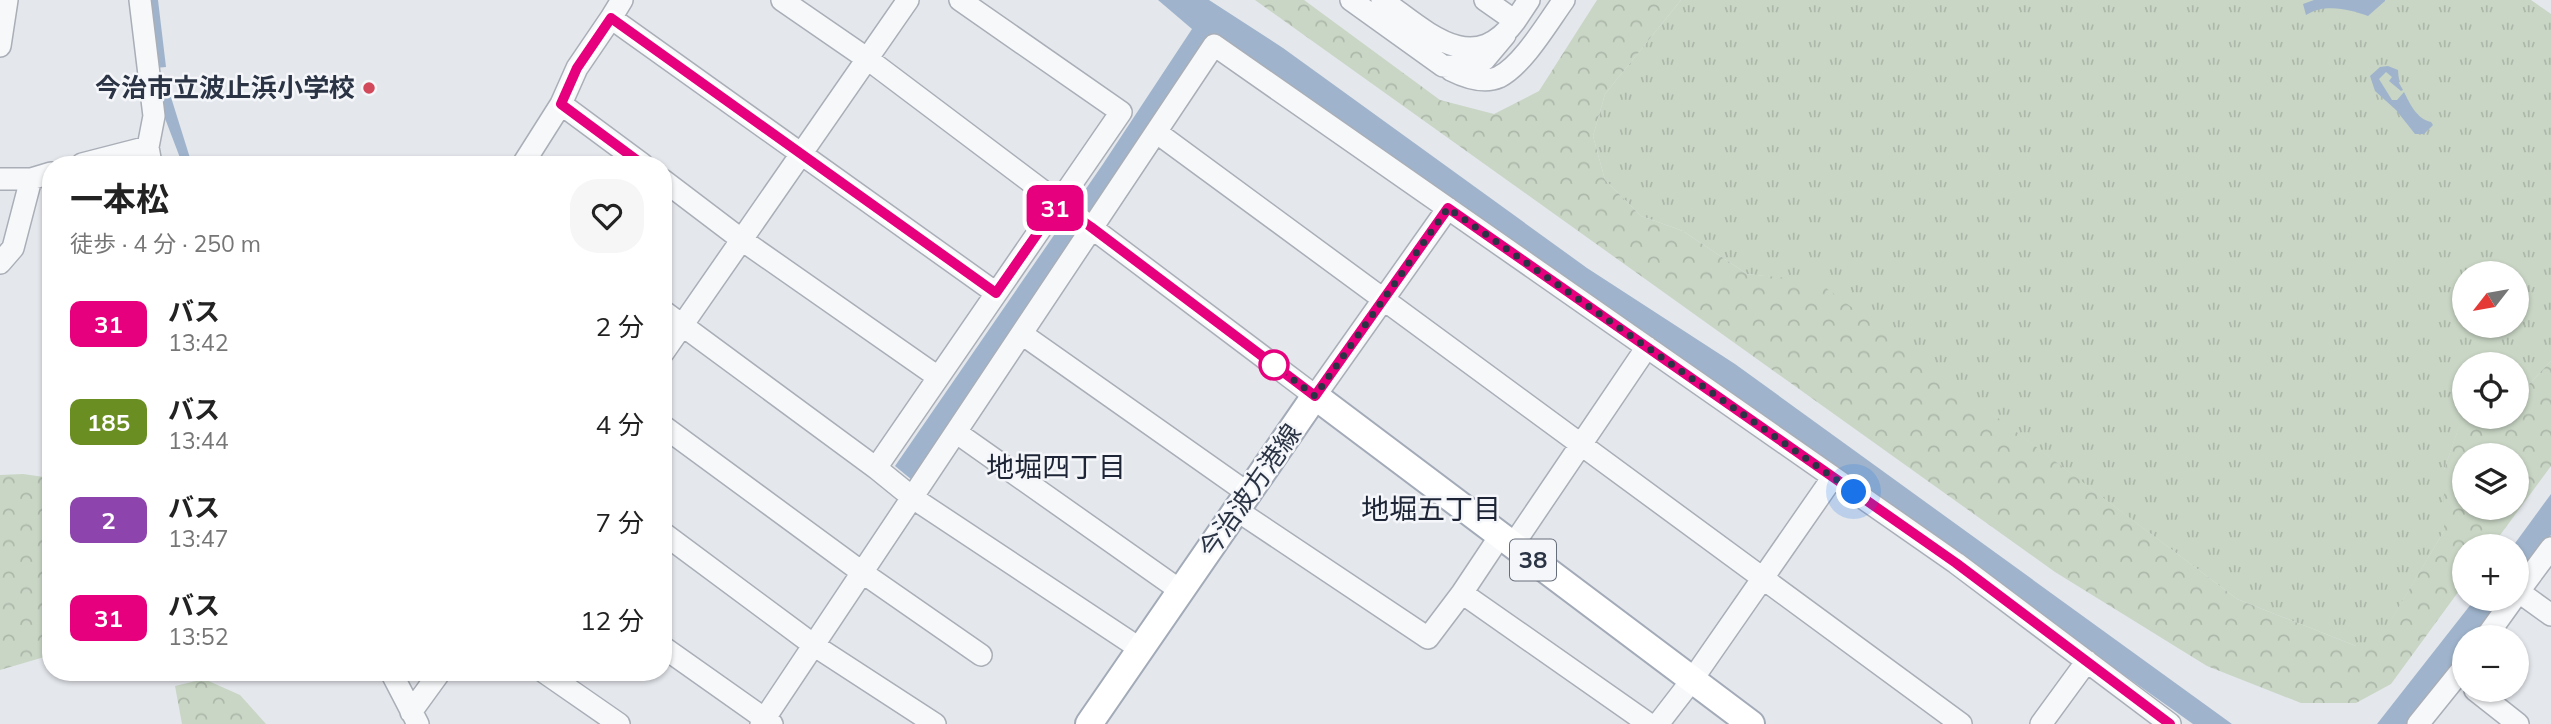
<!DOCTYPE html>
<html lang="ja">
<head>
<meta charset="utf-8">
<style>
	:root { --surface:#fff; --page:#f6f6f6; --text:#222; --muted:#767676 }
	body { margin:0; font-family:Mulish,"Noto Sans JP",sans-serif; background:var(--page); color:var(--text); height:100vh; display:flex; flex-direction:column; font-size:26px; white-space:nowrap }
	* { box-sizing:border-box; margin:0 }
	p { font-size:23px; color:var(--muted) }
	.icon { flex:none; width:38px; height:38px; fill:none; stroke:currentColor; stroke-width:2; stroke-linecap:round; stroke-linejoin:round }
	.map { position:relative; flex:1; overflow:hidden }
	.sheet { position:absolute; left:42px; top:156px; width:630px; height:525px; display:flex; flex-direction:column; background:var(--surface); border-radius:28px; box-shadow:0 2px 5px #0004 }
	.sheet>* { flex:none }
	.badge { padding:0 14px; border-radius:10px; font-size:24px; line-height:46px }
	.needle { width:46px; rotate:239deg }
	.fabs { position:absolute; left:2452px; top:261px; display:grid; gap:14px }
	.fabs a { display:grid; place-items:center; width:77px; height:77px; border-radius:50%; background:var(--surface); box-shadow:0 2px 5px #0004; font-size:35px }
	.you { position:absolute; width:35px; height:35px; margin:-18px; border:5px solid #fff; border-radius:50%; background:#1a73e8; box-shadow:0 0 0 10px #1a73e833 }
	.map>.badge { position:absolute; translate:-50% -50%; box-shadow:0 0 0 4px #fff }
	.round { display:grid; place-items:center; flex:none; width:74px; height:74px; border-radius:28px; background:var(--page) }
	.summary { display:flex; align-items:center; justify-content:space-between; height:119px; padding:0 28px }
	h1 { font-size:33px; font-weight:700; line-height:52px }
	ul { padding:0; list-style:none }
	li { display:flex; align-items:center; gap:21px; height:98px; padding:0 28px }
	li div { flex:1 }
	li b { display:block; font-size:26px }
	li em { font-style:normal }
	li .badge { min-width:77px; font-weight:700; text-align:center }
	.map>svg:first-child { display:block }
	.grass { fill:url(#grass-tufts); fill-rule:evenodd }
	.forest { fill:url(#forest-crowns); fill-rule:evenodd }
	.water { fill:#9fb4cc }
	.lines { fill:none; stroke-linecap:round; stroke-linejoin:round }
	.minor-casing { stroke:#a9aeb7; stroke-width:24 }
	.major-casing { stroke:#a3abb8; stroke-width:30 }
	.minor { stroke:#f7f8fa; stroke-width:21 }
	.major { stroke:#fff; stroke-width:26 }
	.line-casing { stroke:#fff; stroke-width:16 }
	.line { stroke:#e6007e; stroke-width:10 }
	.walk { stroke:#2b3445; stroke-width:7; stroke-dasharray:0 12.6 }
	.poi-dot { fill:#d1495b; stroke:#f4f6f9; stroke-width:2.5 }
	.stop-dot { fill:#fff; stroke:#e6007e; stroke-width:3.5 }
	.labels { text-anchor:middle; stroke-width:5; stroke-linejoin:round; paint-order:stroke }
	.shield { fill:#f4f6f9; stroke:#676e7b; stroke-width:2 }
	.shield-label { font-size:24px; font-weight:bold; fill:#2b3445 }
	.poi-label { font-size:26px; font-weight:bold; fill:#2b3445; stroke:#f4f6f9; text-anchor:end }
	.street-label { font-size:26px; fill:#2b3445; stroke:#f4f6f9 }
	.neighbourhood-label { font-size:28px; fill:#1d2536; stroke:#f4f6f9 }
</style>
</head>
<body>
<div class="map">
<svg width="2551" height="724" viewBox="0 0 2551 724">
	<defs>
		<pattern id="grass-tufts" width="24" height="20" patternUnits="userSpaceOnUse" patternTransform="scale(1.75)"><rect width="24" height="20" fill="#c9d6c5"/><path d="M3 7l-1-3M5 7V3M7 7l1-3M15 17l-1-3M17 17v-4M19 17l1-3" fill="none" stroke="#adb8ab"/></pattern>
		<pattern id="forest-crowns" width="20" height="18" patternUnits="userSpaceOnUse" patternTransform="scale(1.75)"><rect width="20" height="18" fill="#c9d6c5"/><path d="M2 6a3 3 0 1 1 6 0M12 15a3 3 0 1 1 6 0" fill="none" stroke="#adb8ab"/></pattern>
	</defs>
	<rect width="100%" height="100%" fill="#e4e7ec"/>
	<path class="grass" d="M1681,0H2531L2551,14V361L2528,385L2517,392L2516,364H2464V416L2476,417L2459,427L2444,470V531L2376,646H2356L2237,599L1817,282L1747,274L1683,231L1641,216L1605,180L1593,136L1605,94ZM2464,273H2516V326H2464Z"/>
	<path class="forest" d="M1255,0H1304L1440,100L1494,114L1539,91L1597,0H1681L1605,94L1593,136L1605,180L1641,216L1683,231L1747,274L1817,281L2237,599L2356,646L2376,645L2444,531V470L2459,426L2476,417L2516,416L2517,392L2528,385L2551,361V466L2492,546H2464V584L2391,684L2356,703H2301L2207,666L2055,572ZM2464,455H2516V508H2464Z
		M23,474L51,478V655L0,670V475Z
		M204,679L240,695L266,724H182L175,686Z"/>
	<path class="water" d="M149,0H158L166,67L155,68Z
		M1158,0H1209L1283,48L1587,268L1735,364L2232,724H2193L1903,518L1211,40L912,480L895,466L1103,164L1192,29Z
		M2314,0H2385V1L2368,16C2350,9 2324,3 2306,15L2303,4Z
		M2388,66L2398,70L2399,83L2403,90L2401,91L2389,81L2392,77L2386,72L2379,79L2392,100H2397L2404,92C2410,104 2417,119 2431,122L2433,125L2424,134H2415L2396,110L2375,91L2370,76L2380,67Z
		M170,94L190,158L198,164L182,163L158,100Z
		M2551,494V535L2517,584L2516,546H2513Z
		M2475,599H2506L2477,637H2464V654L2408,724H2377Z"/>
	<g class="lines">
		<defs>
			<path id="minor" d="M140,0L154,116L148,147L151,164
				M622,0L611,18L996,293
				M782,0L869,60L1315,396L1448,208
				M1351,0L1443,66L1469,67L1484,60L1505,35
				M1382,0C1425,30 1472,79 1515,21
				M1485,0L1515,21L1529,0
				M0,46L7,0
				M1451,70C1465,77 1483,84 1499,77C1523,65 1548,22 1564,0
				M561,104L577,68L611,18
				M1156,132L1961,724
				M82,164L148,147
				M523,164L561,104L642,164
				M0,179H31L51,173
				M663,180L742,240L938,377
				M0,263L13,248L31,179
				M663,311L876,468L913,498L1139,648
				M1022,334L1249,494
				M663,353L908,0
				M663,426L863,573L981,655
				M957,433L1181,591
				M876,468L1121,112L960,0
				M1238,511L1428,638L1462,593L1500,536
				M663,533L815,646L935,724
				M1513,545L1647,347
				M2519,592L2551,615
				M1462,593L1649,724
				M2516,595L2551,548
				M2486,637L2514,598
				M663,647L772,724
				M391,672L418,724
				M544,672L619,724
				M2475,690L2518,724
				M411,712L440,672
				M761,724L1214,45L1956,563L2170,724
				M1658,724L1692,680L1833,477
				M2041,724L2087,661
				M2418,724L2464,667"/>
			<path id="major" d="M1089,724L1315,396L1751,724"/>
		</defs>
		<use href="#minor" class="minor-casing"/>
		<use href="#major" class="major-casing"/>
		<use href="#minor" class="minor"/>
		<use href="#major" class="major"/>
	</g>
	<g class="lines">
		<defs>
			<path id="line" d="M642,164L561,104L577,68L611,18L996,293L1058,204L1091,227L1315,396L1448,208L1956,563L2170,724"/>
		</defs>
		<use href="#line" class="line-casing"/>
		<use href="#line" class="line"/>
		<path class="walk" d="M1274,365L1315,396L1448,208L1854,492"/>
	</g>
	<circle class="poi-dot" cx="369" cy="88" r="7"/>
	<circle class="stop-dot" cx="1274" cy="365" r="14"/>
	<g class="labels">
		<rect class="shield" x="1510" y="539.5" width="46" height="41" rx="5"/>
		<g class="shield-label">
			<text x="1533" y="568">38</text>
		</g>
		<g class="poi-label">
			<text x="355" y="97">今治市立波止浜小学校</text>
		</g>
		<g class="street-label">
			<text transform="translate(1250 491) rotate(-55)" y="9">今治波方港線</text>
		</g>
		<g class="neighbourhood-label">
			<text x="1056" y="477">地堀四丁目</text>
			<text x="1431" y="519">地堀五丁目</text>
		</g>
	</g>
</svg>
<div class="fabs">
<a><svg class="needle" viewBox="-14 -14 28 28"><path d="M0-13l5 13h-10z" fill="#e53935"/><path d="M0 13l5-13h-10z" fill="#767676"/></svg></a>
<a><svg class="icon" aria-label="locate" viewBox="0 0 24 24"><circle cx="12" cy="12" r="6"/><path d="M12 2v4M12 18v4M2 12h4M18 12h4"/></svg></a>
<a><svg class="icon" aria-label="layers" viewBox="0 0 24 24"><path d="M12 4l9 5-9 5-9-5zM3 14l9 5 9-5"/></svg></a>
<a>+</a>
<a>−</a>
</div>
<div class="you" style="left:1854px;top:492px"></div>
<b class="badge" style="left:1055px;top:208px;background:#e6007e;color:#fff">31</b>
<section class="sheet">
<div class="summary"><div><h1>一本松</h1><p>徒歩 · 4 分 · 250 m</p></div><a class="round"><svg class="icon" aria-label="heart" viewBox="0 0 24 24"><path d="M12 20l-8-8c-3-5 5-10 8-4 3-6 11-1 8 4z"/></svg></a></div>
<ul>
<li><span class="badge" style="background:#e6007e;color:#fff">31</span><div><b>バス</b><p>13:42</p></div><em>2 分</em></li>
<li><span class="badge" style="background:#6b8e23;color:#fff">185</span><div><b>バス</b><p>13:44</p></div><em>4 分</em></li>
<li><span class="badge" style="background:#8e44ad;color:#fff">2</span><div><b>バス</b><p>13:47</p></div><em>7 分</em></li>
<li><span class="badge" style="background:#e6007e;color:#fff">31</span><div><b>バス</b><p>13:52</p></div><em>12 分</em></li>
</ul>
</section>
</div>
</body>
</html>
